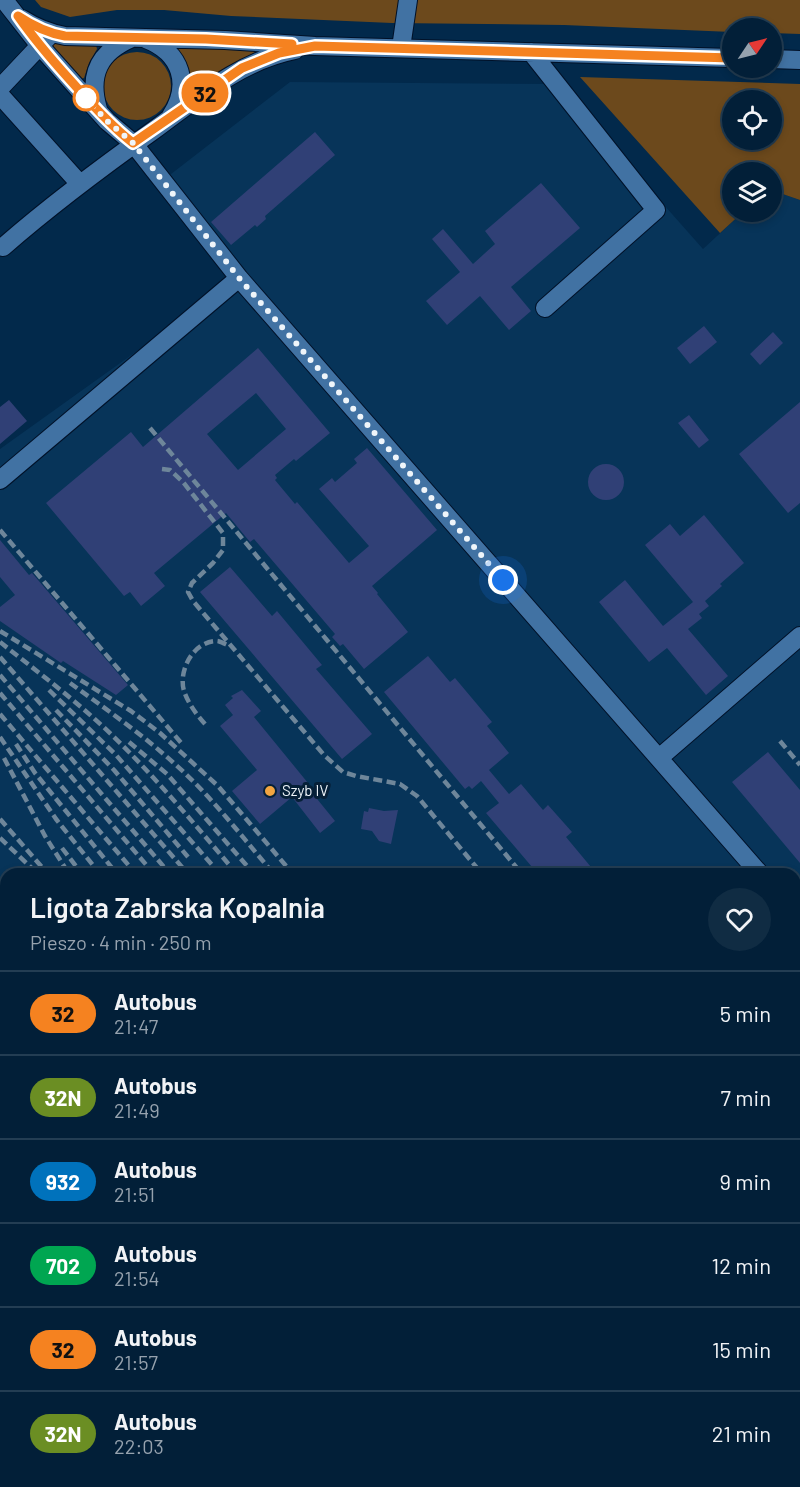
<!DOCTYPE html>
<html lang="pl">
<head>
<meta charset="utf-8">
<style>
	:root { --surface:#021f38; --page:#102c43; --text:#f1f3f6; --muted:#96a2ae; --line:#233d53 }
	body { margin:0; font-family:Barlow,sans-serif; background:var(--page); color:var(--text); height:100vh; display:flex; flex-direction:column; font-size:22px; white-space:nowrap }
	* { box-sizing:border-box; margin:0 }
	p { font-size:20px; color:var(--muted) }
	.icon { flex:none; width:33px; height:33px; fill:none; stroke:currentColor; stroke-width:2; stroke-linecap:round; stroke-linejoin:round }
	.map { position:relative; flex:1; overflow:hidden }
	.sheet { position:absolute; left:0px; top:868px; width:801px; height:620px; display:flex; flex-direction:column; background:var(--surface); border-radius:18px 18px 0 0; box-shadow:0 3px 9px #0003,0 0 0 2px var(--line) }
	.sheet>* { flex:none }
	.badge { padding:0 12px; border-radius:20px; font-size:21px; line-height:39px }
	.needle { width:39px; rotate:55deg }
	.fabs { position:absolute; left:722px; top:18px; display:grid; gap:12px }
	.fabs a { display:grid; place-items:center; width:60px; height:60px; border-radius:50%; background:var(--surface); box-shadow:0 3px 9px #0003,0 0 0 2px var(--line); font-size:30px }
	.you { position:absolute; width:30px; height:30px; margin:-15px; border:4px solid #fff; border-radius:50%; background:#1a73e8; box-shadow:0 0 0 9px #1a73e833 }
	.map>.badge { position:absolute; translate:-50% -50%; box-shadow:0 0 0 3px #fff }
	.round { display:grid; place-items:center; flex:none; width:63px; height:63px; border-radius:32px; background:var(--page) }
	.head { display:flex; align-items:center; justify-content:space-between; height:102px; padding:0 30px }
	h1 { font-size:28px; font-weight:600; line-height:45px }
	ul { padding:0; list-style:none }
	li { display:flex; align-items:center; gap:18px; height:84px; padding:0 30px; border-top:2px solid var(--line) }
	li div { flex:1 }
	li b { display:block; font-size:22px }
	li em { font-style:normal }
	li .badge { min-width:66px; font-weight:700; text-align:center }
	.map>svg:first-child { display:block }
	.built { fill:#073459 }
	.green { fill:#6c491c; fill-rule:evenodd }
	.building { fill:#304076; fill-rule:evenodd }
	.lines { fill:none; stroke-linecap:round; stroke-linejoin:round }
	.minor-casing { stroke:#001128; stroke-width:20 }
	.minor { stroke:#4172a3; stroke-width:18 }
	.rail { stroke:#6e869a; stroke-width:4.5; stroke-dasharray:9 4.5; stroke-linecap:butt }
	.line-casing { stroke:#fff; stroke-width:14 }
	.line { stroke:#f58220; stroke-width:9 }
	.walk { stroke:#eff5fa; stroke-width:6; stroke-dasharray:0 10.8 }
	.stop-dot { fill:#fff; stroke:#f58220; stroke-width:3 }
	.poi-dot { fill:#f2a541; stroke:#062038; stroke-width:2 }
	.labels { text-anchor:middle; stroke-width:6; stroke-linejoin:round; paint-order:stroke }
	.poi-label { font-size:15px; fill:#eff5fa; stroke:#062038; text-anchor:start }
</style>
</head>
<body>
<div class="map">
<svg width="800" height="1487" viewBox="0 0 800 1487">
	<rect width="100%" height="100%" fill="#02294b"/>
	<path class="built" d="M290,82L557,84L703,249L743,212H771V190L800,200V1487H157L153,1482H795V874H6V1305L0,1298V449L239,278L162,181Z
		M0,1336L6,1343V1390L0,1383Z
		M0,1406L6,1413V1482H64L68,1487H0Z"/>
	<path class="green" d="M35,0H800V34L771,33V28H732V32L564,25L392,23L231,16L164,10H117L70,17L41,7Z
		M53,43L96,45L97,49L89,63L84,78L81,79L51,45Z
		M177,47L257,49V51L229,66L197,88C193,85 179,54 177,47Z
		M103 86a34 34 0 1 1 68 0a34 34 0 1 1-68 0Z
		M580,77L800,84V200L771,190V172H732V212H743L720,233ZM732,100H771V140H732Z
		M0,1298L6,1305V1343L0,1336Z"/>
	<path class="building" d="M315,132L335,155L265,216L266,219L257,227L255,225L231,245L211,222Z
		M541,183L580,228L511,287L531,311L509,330L480,296L447,325L426,301L460,272L432,239L443,229L473,264L495,244L485,231Z
		M704,326L717,342L690,364L677,348Z
		M773,332L783,343L760,365L750,354Z
		M258,348L330,433L296,461L294,459L275,475L277,478L275,480L295,504L297,502L349,563L369,546L319,489L332,478L335,482L357,463L354,459L367,448L437,530L372,586L378,593L377,594L408,632L364,669L343,644L340,646L332,637L335,634L254,539L250,542L226,513L154,573L165,586L141,606L130,592L124,596L46,503L131,432L143,447ZM256,393L286,429L238,470L207,434Z
		M9,400L27,421L0,444V407Z
		M800,402V503L788,513L739,454Z
		M689,415L709,440L699,448L678,423Z
		M588 482a18 18 0 1 1 36 0a18 18 0 1 1-36 0Z
		M704,515L744,563L720,584L722,586L705,601L709,606L699,614L702,618L688,629L728,676L706,695L667,648L649,662L599,602L625,580L663,626L693,602L645,545L670,524L680,536Z
		M0,540L29,575L32,573L128,685L116,695L63,661L61,663L0,621V607L15,595L0,577Z
		M230,567L272,616L277,611L322,665L316,669L372,734L342,759L200,592Z
		M428,656L450,682L455,678L492,722L487,726L509,753L489,770L509,794L521,784L543,810L548,805L572,832L566,837L591,867L582,874H538L486,813L499,803L481,781L472,789L469,786L465,789L384,692Z
		M242,690L261,711L254,717L308,783L304,786L309,789L335,821L320,833L292,797L260,824L232,791L257,770L220,726L233,715L225,705L233,698L231,696Z
		M768,752L800,790V863L732,782Z
		M369,808L384,811L398,810L391,844L379,841L372,831L361,829L364,811L368,812Z"/>
	<g class="lines">
		<defs>
			<path id="minor" d="M4,0L40,46L90,102L107,121L133,143L239,278L760,874
				M22,19C36,28 49,33 65,36L225,40L315,46L732,58
				M146,39C182,53 191,85 171,116
				M401,48L408,0
				M531,52L656,210L545,308
				M771,59L800,60
				M0,88L48,37
				M0,95L80,184
				M98,109C88,75 99,52 132,38
				M3,247C51,205 102,167 154,130C199,97 240,61 295,50
				M0,480L239,278
				M659,758L800,636
				M795,915L800,921"/>
		</defs>
		<use href="#minor" class="minor-casing"/>
		<use href="#minor" class="minor"/>
		<path class="rail" d="M150,428L522,874
			M162,469L170,470L183,482L223,533V550L213,563L192,583L188,592L193,601L324,755L343,772L356,776L400,784L417,796L482,874
			M0,530L183,745
			M0,631L131,711L160,733L218,786L293,874
			M0,642C39,673 78,702 114,737C158,780 197,827 237,874
			M0,657L188,874
			M0,675L170,874
			M70,683C106,709 143,735 176,765C212,797 242,837 274,874
			M49,690L116,755L220,874
			M0,693L154,874
			M56,710L114,770L188,857
			M0,714L136,874
			M205,724C196,714 188,703 184,691C178,671 193,641 217,641C220,641 226,645 230,646
			M0,737L56,819L100,874
			M780,741L800,765
			M129,742L167,774L254,874
			M16,744L35,773L117,874
			M4,758L45,836L69,874
			M0,819L48,874
			M0,838L38,874
			M62,848L82,874
			M795,1156L800,1157
			M795,1179L800,1185
			M0,1195L6,1207
			M795,1203L800,1210
			M0,1223L6,1235
			M0,1252L6,1263
			M0,1281L6,1290
			M795,1481L800,1487
			M160,1482L164,1487
			M179,1482L183,1487
			M196,1482L200,1487
			M213,1482L217,1487
			M227,1482L232,1487
			M576,1482L580,1487
			M596,1482L601,1487
			M616,1482L620,1487
			M635,1482L639,1487
			M651,1482L656,1487
			M669,1482L673,1487
			M685,1482L689,1487
			M708,1482L712,1487
			M730,1482L735,1487
			M752,1482L756,1487
			M774,1482L778,1487"/>
	</g>
	<g class="lines">
		<defs>
			<path id="line" d="M292,44L206,39L65,36C47,33 33,26 18,16C34,39 52,60 71,81C91,103 110,125 133,143L242,68L279,53L315,46L732,58"/>
		</defs>
		<use href="#line" class="line-casing"/>
		<use href="#line" class="line"/>
		<path class="walk" d="M86,98L107,121L133,143L239,278L503,580"/>
	</g>
	<circle class="stop-dot" cx="86" cy="98" r="12"/>
	<circle class="poi-dot" cx="270" cy="791" r="6"/>
	<g class="labels">
		<g class="poi-label">
			<text x="282" y="796">Szyb IV</text>
		</g>
	</g>
</svg>
<div class="fabs">
<a><svg class="needle" viewBox="-14 -14 28 28"><path d="M0-13l5 13h-10z" fill="#e53935"/><path d="M0 13l5-13h-10z" fill="#96a2ae"/></svg></a>
<a><svg class="icon" aria-label="locate" viewBox="0 0 24 24"><circle cx="12" cy="12" r="6"/><path d="M12 2v4M12 18v4M2 12h4M18 12h4"/></svg></a>
<a><svg class="icon" aria-label="layers" viewBox="0 0 24 24"><path d="M12 4l9 5-9 5-9-5zM3 14l9 5 9-5"/></svg></a>
</div>
<div class="you" style="left:503px;top:580px"></div>
<b class="badge" style="left:205px;top:93px;background:#f58220;color:#111">32</b>
<section class="sheet">
<div class="head"><div><h1>Ligota Zabrska Kopalnia</h1><p>Pieszo · 4 min · 250 m</p></div><a class="round"><svg class="icon" aria-label="heart" viewBox="0 0 24 24"><path d="M12 20l-8-8c-3-5 5-10 8-4 3-6 11-1 8 4z"/></svg></a></div>
<ul>
<li><span class="badge" style="background:#f58220;color:#111">32</span><div><b>Autobus</b><p>21:47</p></div><em>5 min</em></li>
<li><span class="badge" style="background:#6b8e23;color:#fff">32N</span><div><b>Autobus</b><p>21:49</p></div><em>7 min</em></li>
<li><span class="badge" style="background:#0072bc;color:#fff">932</span><div><b>Autobus</b><p>21:51</p></div><em>9 min</em></li>
<li><span class="badge" style="background:#00a651;color:#fff">702</span><div><b>Autobus</b><p>21:54</p></div><em>12 min</em></li>
<li><span class="badge" style="background:#f58220;color:#111">32</span><div><b>Autobus</b><p>21:57</p></div><em>15 min</em></li>
<li><span class="badge" style="background:#6b8e23;color:#fff">32N</span><div><b>Autobus</b><p>22:03</p></div><em>21 min</em></li>
</ul>
</section>
</div>
</body>
</html>
